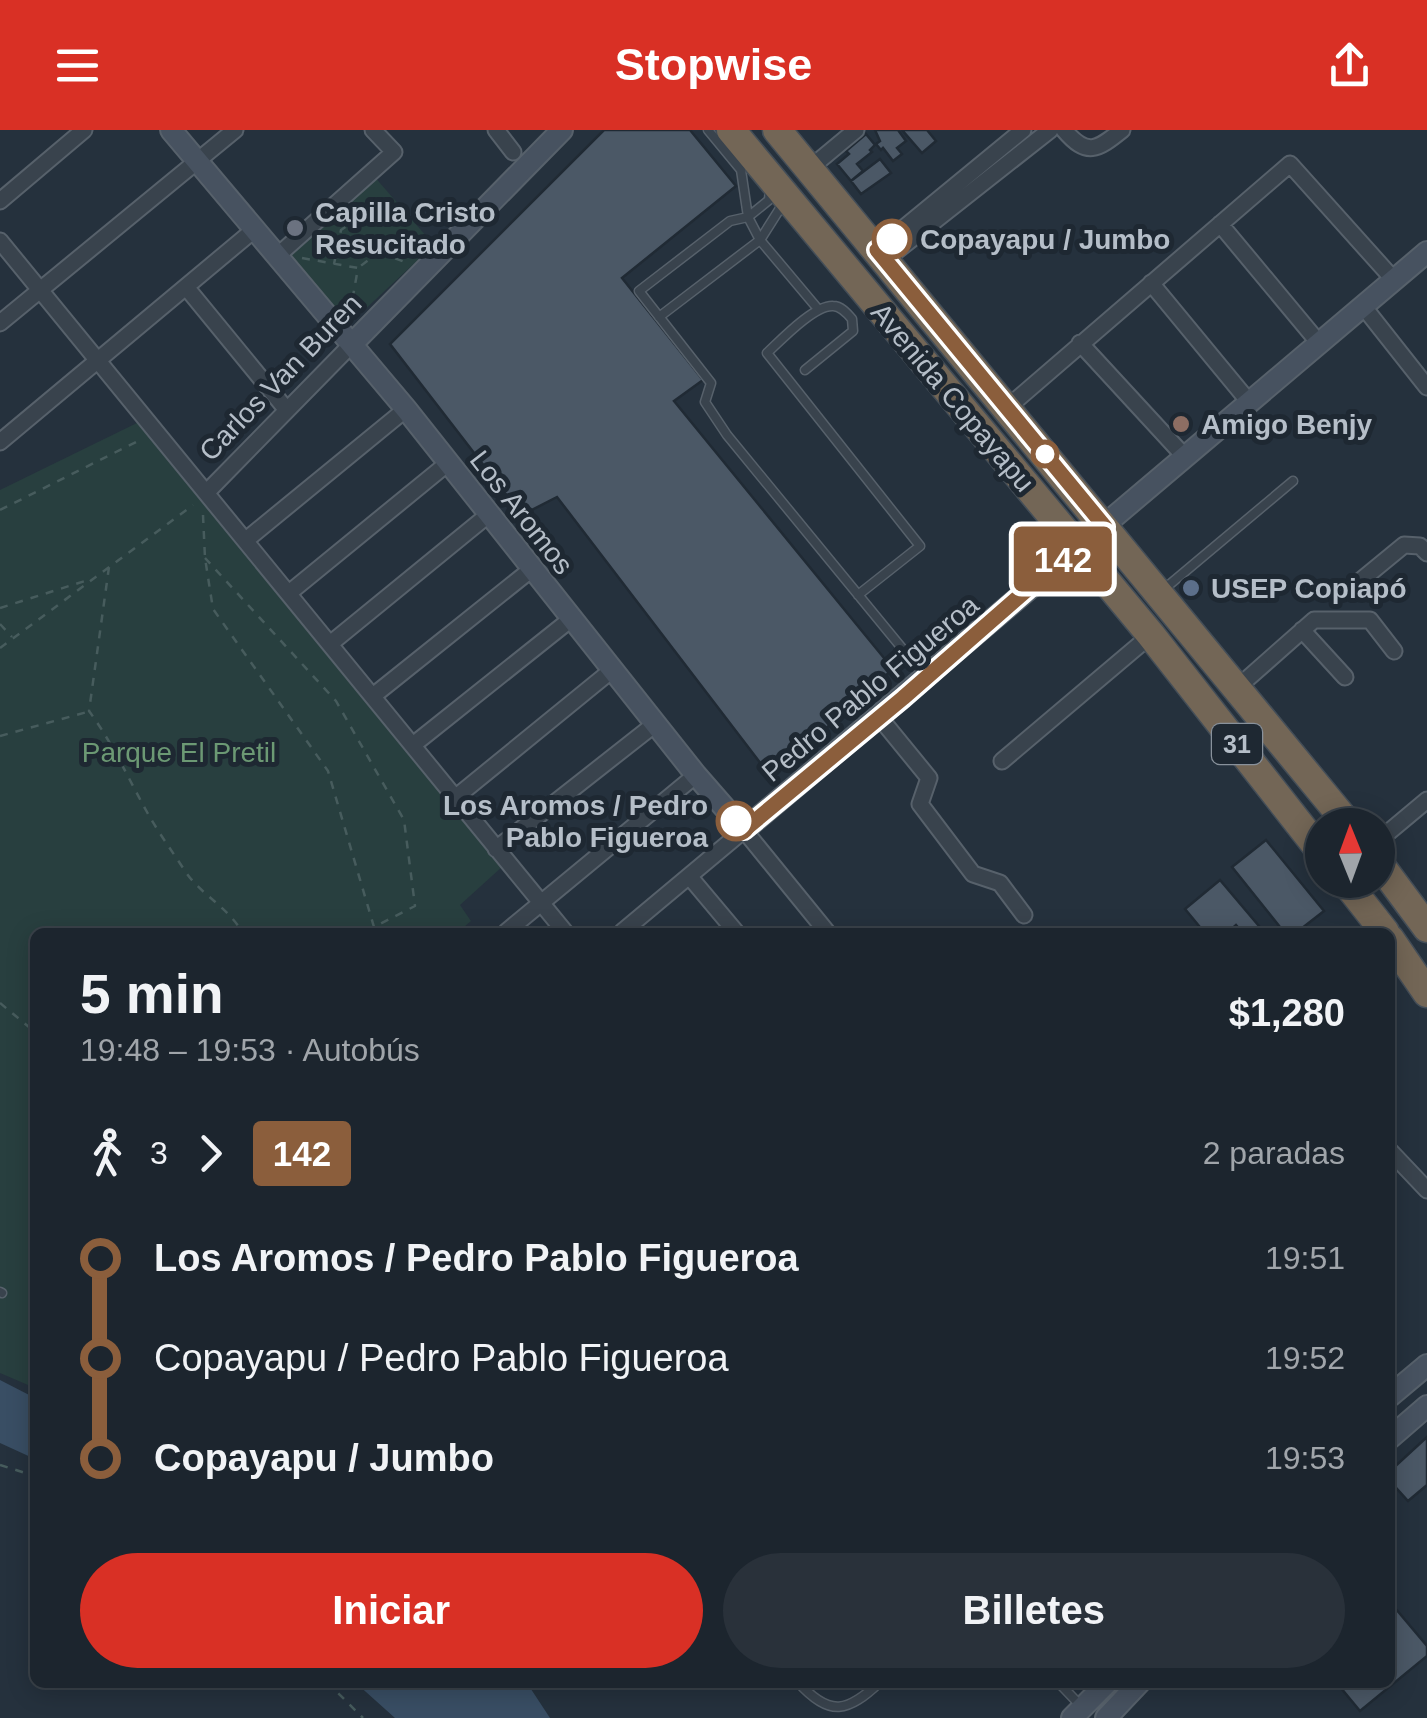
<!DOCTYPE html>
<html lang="es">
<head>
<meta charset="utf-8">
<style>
	:root { --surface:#1c252e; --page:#29313a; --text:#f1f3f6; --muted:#a0a5aa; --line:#3a424a; --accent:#d93025 }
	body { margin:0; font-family:Helvetica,sans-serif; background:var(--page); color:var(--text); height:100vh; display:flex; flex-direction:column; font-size:38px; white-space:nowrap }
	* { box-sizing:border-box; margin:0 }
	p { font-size:32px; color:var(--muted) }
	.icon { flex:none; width:55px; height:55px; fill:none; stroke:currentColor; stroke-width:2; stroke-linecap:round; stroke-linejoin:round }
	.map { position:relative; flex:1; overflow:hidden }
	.details { position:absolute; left:30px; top:798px; width:1365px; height:760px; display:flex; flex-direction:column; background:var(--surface); border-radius:15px; box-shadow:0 5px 25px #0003,0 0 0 2px var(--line) }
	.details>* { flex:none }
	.badge { padding:0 20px; border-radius:8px; font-size:35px; line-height:65px }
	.needle { width:65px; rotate:359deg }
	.tools { position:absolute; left:1305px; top:678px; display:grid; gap:20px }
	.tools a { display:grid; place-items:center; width:90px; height:90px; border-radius:50%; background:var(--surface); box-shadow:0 5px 25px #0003,0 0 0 2px var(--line); font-size:50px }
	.map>.badge { position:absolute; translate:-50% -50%; box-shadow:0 0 0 5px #fff }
	.legs { display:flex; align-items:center; gap:15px; height:110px; padding:0 50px; font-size:32px }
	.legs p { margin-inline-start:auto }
	.summary { display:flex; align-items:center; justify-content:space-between; height:170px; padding:0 50px }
	h1 { font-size:55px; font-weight:700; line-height:75px }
	.cta { display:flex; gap:20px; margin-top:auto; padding:20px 50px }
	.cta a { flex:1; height:115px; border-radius:60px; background:var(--accent); color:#fff; font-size:40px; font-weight:700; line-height:115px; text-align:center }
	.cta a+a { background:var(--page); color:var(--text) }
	ul { padding:0 50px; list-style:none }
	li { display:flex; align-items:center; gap:35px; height:100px; font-size:38px }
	li i { display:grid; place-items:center; width:15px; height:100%; margin:0 12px; background:currentColor }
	li i::after { content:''; width:25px; height:25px; margin:-12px; border:8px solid; border-radius:50%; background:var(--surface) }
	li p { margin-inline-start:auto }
	li:first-child i { background:linear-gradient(#0000 50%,currentColor 0) }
	li:last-child i { background:linear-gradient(currentColor 50%,#0000 0) }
	header { display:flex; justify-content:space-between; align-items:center; height:130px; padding:0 50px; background:var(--accent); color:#fff; font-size:45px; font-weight:700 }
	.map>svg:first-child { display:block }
	.green { fill:#283f3f }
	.water { fill:#394e64 }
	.building { fill:#4b5866; stroke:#202a34; stroke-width:2.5 }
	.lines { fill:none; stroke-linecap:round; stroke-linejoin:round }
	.lane-casing { stroke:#57616b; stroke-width:11 }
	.street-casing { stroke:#57616b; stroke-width:19 }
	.secondary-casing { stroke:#57616b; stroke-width:24 }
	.highway-casing { stroke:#444e58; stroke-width:31 }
	.path { stroke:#475c5d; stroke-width:2.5; stroke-dasharray:8 8; stroke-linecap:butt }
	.lane { stroke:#39434d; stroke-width:8 }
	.street { stroke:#39434d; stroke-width:15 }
	.secondary { stroke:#475260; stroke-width:20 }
	.highway { stroke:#736656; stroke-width:28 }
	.line-1-casing { stroke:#fff; stroke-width:22 }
	.line-1 { stroke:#8b5e3c; stroke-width:15 }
	.worship-dot { fill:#6b7280; stroke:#1e2832; stroke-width:4 }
	.stop-1-dot { fill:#fff; stroke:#8b5e3c; stroke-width:5 }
	.education-dot { fill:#8d6e63; stroke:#1e2832; stroke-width:4 }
	.service-dot { fill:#5c6f8a; stroke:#1e2832; stroke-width:4 }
	.labels { text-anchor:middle; stroke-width:10; stroke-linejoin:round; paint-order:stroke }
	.shield { fill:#1e2832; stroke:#88919b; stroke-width:2.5 }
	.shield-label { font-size:25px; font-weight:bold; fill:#b5bec8 }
	.poi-label { font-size:28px; font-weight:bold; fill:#b5bec8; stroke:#1e2832; text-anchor:start }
	.stop-label { font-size:28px; font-weight:bold; fill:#b5bec8; stroke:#1e2832; text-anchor:start }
	.street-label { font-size:28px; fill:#b5bec8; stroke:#1e2832 }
	.park-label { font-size:28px; fill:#6c9974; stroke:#1e2832 }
</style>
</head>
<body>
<header><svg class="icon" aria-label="menu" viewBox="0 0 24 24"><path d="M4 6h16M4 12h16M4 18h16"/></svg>Stopwise<svg class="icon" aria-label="share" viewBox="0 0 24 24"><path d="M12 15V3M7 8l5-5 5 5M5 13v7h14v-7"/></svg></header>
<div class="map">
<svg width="1427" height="1588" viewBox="0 0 1427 1588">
	<rect width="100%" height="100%" fill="#25313d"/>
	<path class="green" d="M373,45L434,115L346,197L282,125Z
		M141,291L503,736L460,775L471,791L458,802H35V1258L0,1243V360Z"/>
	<path class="water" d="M0,1250L35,1268V1329L0,1313Z
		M356,1553H527L550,1588H395Z"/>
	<path class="building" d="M604,0H690L736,56L622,148L703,250L674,271L893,539L771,647L557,367L522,385L390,214Z
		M875,0H898L906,11L897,18L902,24L893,31L883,18L881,20L876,14L880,11Z
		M902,0H927L936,11L922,23Z
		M866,4L875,15L870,20L872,22L857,34L863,41L851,51L837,34L849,24L846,21Z
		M880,29L891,43L861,64L851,51Z
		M1266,710L1324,781L1297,802H1284L1232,737Z
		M1220,750L1264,802H1242L1236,795L1228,802H1204L1185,779Z
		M1427,1307V1355L1408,1371L1390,1351V1341Z
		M1390,1472L1427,1516V1526L1360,1581L1336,1552H1390Z"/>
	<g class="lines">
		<defs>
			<path id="lane" d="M708,0L741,40L748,87L730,91L639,161L711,253L705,272L727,305L924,545
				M770,58L769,70L748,87L760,110L818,179
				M659,187L760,110L779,80L787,79
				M805,240L853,201L852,189C847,183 841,176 833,176C814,175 781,210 767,223L920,416L858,465
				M1163,460L1293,351
				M0,1162L2,1163
				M798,1552C830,1588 848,1582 880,1552
				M1058,1552L1080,1575"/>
			<path id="street" d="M496,0L513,22
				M1064,0C1087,27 1097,20 1122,0
				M809,39L856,0
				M0,71L84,0
				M1220,94L1319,213
				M0,111L565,802
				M877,120L1023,0
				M276,127L394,22L373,0
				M885,130L1050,0
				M1151,153L1250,273
				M186,157L286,279
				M1363,176L1427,257
				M0,193L235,0
				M1080,213L1185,327
				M1007,278L1290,34L1394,150
				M0,312L255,99
				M207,362L352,214
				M246,410L406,279
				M1348,461L1404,415L1420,416L1427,423
				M289,463L448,333
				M1302,500L1345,547
				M330,514L488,385
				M1237,558L1314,490H1370L1394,521
				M373,566L533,438
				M880,588L929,648L920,674L973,744L1000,753L1024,785
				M413,615L571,489
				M1002,631L1151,505
				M455,668L612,540
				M1378,711L1427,670
				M496,719L655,594
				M689,746L736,802
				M506,802L696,645
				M622,802L744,700L827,802
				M1390,1021L1427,1060"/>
			<path id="secondary" d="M171,0L406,279L696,645L744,700L1427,122
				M352,214L562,0
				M1390,1266L1427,1235
				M1390,1308L1427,1276
				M1072,1588L1108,1552
				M1106,1588L1140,1552"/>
			<path id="highway" d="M731,0L1151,505L1322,723
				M777,0L1349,695
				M1378,732L1427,798
				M1344,750L1385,802
				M1390,809L1427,863"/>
		</defs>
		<use href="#lane" class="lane-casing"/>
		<use href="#street" class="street-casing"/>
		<use href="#secondary" class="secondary-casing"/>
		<use href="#highway" class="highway-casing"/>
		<path class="path" d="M380,123L405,132
			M302,128L358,138L350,183
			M334,134L341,100L365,84L383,92L379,122L358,138
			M0,380L142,309
			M203,385L205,428L213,479L328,641L374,797L415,776L404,690L336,571L205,428
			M109,437L89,581C112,612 128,648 147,682C158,702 172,721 185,741C201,765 228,777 242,802
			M0,478L88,450
			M0,494L12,507
			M0,518L193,375
			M0,606L87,582
			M372,802L374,797L376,802
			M0,873L35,902
			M0,1335L35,1346
			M327,1552L363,1588"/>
		<use href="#lane" class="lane"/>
		<use href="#street" class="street"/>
		<use href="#secondary" class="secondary"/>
		<use href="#highway" class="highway"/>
	</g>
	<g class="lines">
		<defs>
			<path id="line-1" d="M736,691L744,700L903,568L1077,416L1105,397L877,120L892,109"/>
		</defs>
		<use href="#line-1" class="line-1-casing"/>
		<use href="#line-1" class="line-1"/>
	</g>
	<circle class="worship-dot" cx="295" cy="98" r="10"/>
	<g class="stop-1-dot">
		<circle cx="892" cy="109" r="18"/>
		<circle cx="1045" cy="324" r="12"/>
		<circle cx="736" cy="691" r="18"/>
	</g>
	<circle class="education-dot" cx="1181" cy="294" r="10"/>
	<circle class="service-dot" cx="1191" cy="458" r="10"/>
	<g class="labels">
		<rect class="shield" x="1212" y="594" width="50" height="40" rx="8"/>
		<g class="shield-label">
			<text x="1237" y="623">31</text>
		</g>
		<g class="poi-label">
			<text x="315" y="92">Capilla Cristo<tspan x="315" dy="32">Resucitado</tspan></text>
			<text x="1201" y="304">Amigo Benjy</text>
			<text x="1211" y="468">USEP Copiapó</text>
		</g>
		<g class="stop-label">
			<text x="920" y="119">Copayapu / Jumbo</text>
			<text x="708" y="685" text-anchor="end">Los Aromos / Pedro<tspan x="708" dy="32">Pablo Figueroa</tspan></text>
		</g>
		<g class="street-label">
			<text transform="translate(280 247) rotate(-46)" y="10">Carlos Van Buren</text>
			<text transform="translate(953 267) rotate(50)" y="10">Avenida Copayapu</text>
			<text transform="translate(522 382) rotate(52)" y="10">Los Aromos</text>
			<text transform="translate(870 558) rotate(-40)" y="10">Pedro Pablo Figueroa</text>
		</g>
		<g class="park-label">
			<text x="179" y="632">Parque El Pretil</text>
		</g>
	</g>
</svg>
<div class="tools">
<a><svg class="needle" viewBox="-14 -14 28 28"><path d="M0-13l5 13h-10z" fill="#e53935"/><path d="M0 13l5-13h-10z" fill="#a0a5aa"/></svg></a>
</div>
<b class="badge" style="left:1063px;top:429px;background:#8b5e3c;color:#fff">142</b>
<section class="details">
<div class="summary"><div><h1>5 min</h1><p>19:48 – 19:53 · Autobús</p></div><b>$1,280</b></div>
<div class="legs"><svg class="icon" aria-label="walk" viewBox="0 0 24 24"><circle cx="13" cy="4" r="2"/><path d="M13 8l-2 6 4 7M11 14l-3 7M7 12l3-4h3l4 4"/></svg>3<svg class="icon" aria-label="forward" viewBox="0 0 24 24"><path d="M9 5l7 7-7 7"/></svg><b class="badge" style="background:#8b5e3c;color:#fff">142</b><p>2 paradas</p></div>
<ul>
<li><i style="color:#8b5e3c"></i><b>Los Aromos / Pedro Pablo Figueroa</b><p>19:51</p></li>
<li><i style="color:#8b5e3c"></i><span>Copayapu / Pedro Pablo Figueroa</span><p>19:52</p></li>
<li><i style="color:#8b5e3c"></i><b>Copayapu / Jumbo</b><p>19:53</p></li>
</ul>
<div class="cta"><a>Iniciar</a><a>Billetes</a></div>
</section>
</div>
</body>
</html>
